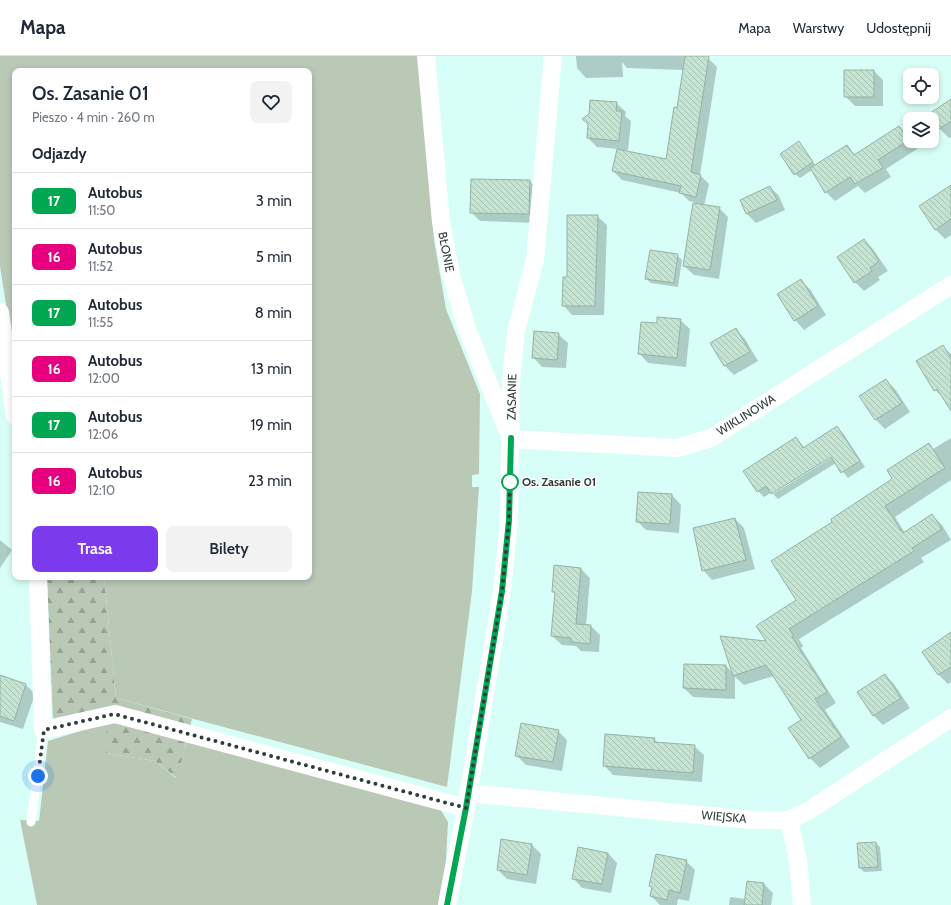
<!DOCTYPE html>
<html lang="pl">
<head>
<meta charset="utf-8">
<style>
	:root { --surface:#fff; --page:#f2f2f3; --text:#1f2937; --muted:#747a83; --line:#e0e1e3; --accent:#7c3aed }
	body { margin:0; font-family:Cabin,sans-serif; background:var(--page); color:var(--text); height:100vh; display:flex; flex-direction:column; font-size:15px; white-space:nowrap }
	* { box-sizing:border-box; margin:0 }
	p { font-size:13px; color:var(--muted) }
	.icon { flex:none; width:22px; height:22px; fill:none; stroke:currentColor; stroke-width:2; stroke-linecap:round; stroke-linejoin:round }
	.map { position:relative; flex:1; overflow:hidden }
	.drawer { position:absolute; left:12px; top:12px; width:300px; height:512px; display:flex; flex-direction:column; background:var(--surface); border-radius:8px; box-shadow:0 2px 6px #0003 }
	.drawer>* { flex:none }
	.badge { padding:0 8px; border-radius:6px; font-size:14px; line-height:26px }
	.controls { position:absolute; left:903px; top:12px; display:grid; gap:8px }
	.controls a { display:grid; place-items:center; width:36px; height:36px; border-radius:8px; background:var(--surface); box-shadow:0 2px 6px #0003; font-size:20px }
	.you { position:absolute; width:20px; height:20px; margin:-10px; border:3px solid #fff; border-radius:50%; background:#1a73e8; box-shadow:0 0 0 6px #1a73e833 }
	.map>.badge { position:absolute; translate:-50% -50%; box-shadow:0 0 0 2px #fff }
	h2 { padding:0 20px; font-size:15px; line-height:36px }
	.round { display:grid; place-items:center; flex:none; width:42px; height:42px; border-radius:8px; background:var(--page) }
	.headline { display:flex; align-items:center; justify-content:space-between; height:68px; padding:0 20px }
	h1 { font-size:19px; font-weight:600; line-height:30px }
	.action { display:flex; gap:8px; margin-top:auto; padding:8px 20px }
	.action a { flex:1; height:46px; border-radius:8px; background:var(--accent); color:#fff; font-size:16px; font-weight:600; line-height:46px; text-align:center }
	.action a+a { background:var(--page); color:var(--text) }
	ul { padding:0; list-style:none }
	li { display:flex; align-items:center; gap:12px; height:56px; padding:0 20px; border-top:1px solid var(--line) }
	li div { flex:1 }
	li b { display:block; font-size:15px }
	li em { font-style:normal }
	li .badge { min-width:44px; font-weight:700; text-align:center }
	header { display:flex; align-items:center; gap:24px; box-sizing:border-box; height:56px; padding:0 20px; background:var(--surface); border-bottom:1px solid var(--line) }
	header strong { font-size:19px }
	nav { display:flex; gap:22px; margin-inline-start:auto; font-size:14px }
	.map>svg:first-child { display:block }
	.green { fill:#b9c9b6 }
	.forest { fill:url(#forest-firs) }
	.shadow { fill:#0003 }
	.building { fill:url(#building-back-hatch); stroke:#95b3a2 }
	.lines { fill:none; stroke-linecap:round; stroke-linejoin:round }
	.service { stroke:#fff; stroke-width:9 }
	.minor { stroke:#fff; stroke-width:18 }
	.line-casing { stroke:#fff; stroke-width:9 }
	.line { stroke:#00a651; stroke-width:6 }
	.walk { stroke:#2e3d3a; stroke-width:4; stroke-dasharray:0 7.2 }
	.stop-dot { fill:#fff; stroke:#00a651; stroke-width:2 }
	.labels { text-anchor:middle; stroke-width:3; stroke-linejoin:round; paint-order:stroke }
	.street-label { font-size:12px; fill:#2e3d3a; stroke:#fff }
	.stop-label { font-size:12px; font-weight:bold; fill:#2e3d3a; stroke:#fff; text-anchor:start }
</style>
</head>
<body>
<header>
<strong>Mapa</strong>
<nav><a>Mapa</a><a>Warstwy</a><a>Udostępnij</a></nav>
</header>
<div class="map">
<svg width="951" height="849" viewBox="0 0 951 849">
	<defs>
		<pattern id="forest-firs" width="22" height="20" patternUnits="userSpaceOnUse"><rect width="22" height="20" fill="#b9c9b6"/><path d="M5 1l3.5 6h-7zM16 11l3.5 6h-7z" fill="#97a495"/></pattern>
		<pattern id="building-back-hatch" width="6" height="6" patternUnits="userSpaceOnUse"><rect width="6" height="6" fill="#c4e3d2"/><path d="M-1 5l2 2M0 0l6 6M5-1l2 2" fill="none" stroke="#a9c4b5"/></pattern>
	</defs>
	<rect width="100%" height="100%" fill="#d8fff7"/>
	<path class="green" d="M0,0H418L434,184L446,253L480,338L479,418L472,419V431H479L472,535L447,731L116,642L104,521H309V15H15V308L0,210Z
		M106,667V697L155,705L176,722L187,684L439,751L448,766L446,804L438,849H37L20,764L39,765L48,685Z"/>
	<path class="forest" d="M47,521H104L116,642L192,663L177,722L155,705L106,697V667L53,664Z"/>
	<path class="shadow" d="M576,0H702L708,2L717,11L700,119L709,128L704,150L719,152L728,161L719,223L694,219L684,210L701,148L689,145L681,137L622,124L613,115L618,93L597,91L588,82L616,47L626,56L625,60L631,65L628,94L620,95L666,104L684,14L627,12L622,6L623,21L586,22L577,12Z
		M874,15L883,24V50H855L845,40Z
		M951,44V81L949,82L940,73L930,58Z
		M899,71L908,80L910,85L917,93L886,113L891,121L865,137L858,130L835,145L826,136L812,114L800,122L795,118L799,86L816,110L847,90L855,99Z
		M530,125L539,135L537,167L480,165L471,156Z
		M770,131L779,140L785,154L756,167L747,158L741,144Z
		M951,137V179L945,183L936,174L920,151Z
		M597,160L607,169L604,259H572L563,249Z
		M864,184L873,193L888,215L878,221L880,224L864,235L855,226Z
		M677,199L682,204L678,231L651,227L646,223Z
		M800,224L810,233L826,259L804,274L795,264Z
		M680,264L690,273L686,311L648,307L639,297Z
		M736,273L745,283L758,305L734,319L725,310L712,287Z
		M558,278L568,287L566,312L542,311L533,301Z
		M942,290L951,298V348L935,334Z
		M886,324L895,333L910,356L885,373L875,363Z
		M837,372L843,377L865,411L848,422L836,407L778,443L773,438L836,399L835,398L764,441L758,435L796,382L805,392Z
		M951,382V424L895,461L905,477L932,459L942,469L951,484L921,502L924,506L799,583L803,590L801,592L836,647L825,654L850,691L820,712L810,702L802,664L774,620L744,629L735,621V643L693,641L684,632L685,609L726,610L733,617L768,586L798,545L834,466L894,423L929,389L933,393Z
		M672,439L681,449L679,477L646,474L637,465Z
		M735,463L744,472L755,513L712,524L703,514Z
		M0,484L12,494L0,512Z
		M581,513L590,522L586,570H591L600,579L599,596L581,595L576,590L562,589L552,580L556,538L553,535Z
		M951,579V626L948,628L939,619L924,596Z
		M885,619L894,628L910,652L883,669L874,660L859,636Z
		M0,620L26,629L35,638L23,673L0,666Z
		M558,675L567,684L562,715L526,709L517,700Z
		M654,683L659,688L694,690L704,699L702,726L613,719L604,709Z
		M876,787L880,791L882,815L864,816L860,812Z
		M532,789L541,798L536,828L507,823L498,814Z
		M608,797L617,807L611,837L582,832L573,822Z
		M686,805L695,814L689,845L678,843L677,849H660L651,840L653,832L651,830Z
		M764,828L773,837L771,849H729L730,841L746,843Z"/>
	<path class="building" d="M685,0H709L691,116L701,119L696,141L679,137L681,130L612,115L617,93L666,103L674,51L677,52Z
		M844,14H874V41H844Z
		M951,43V65L939,73L929,58Z
		M590,44L617,46L616,55H622L619,85L587,82L588,68L582,63L589,58Z
		M899,70L909,84L878,104L883,112L855,128L850,121L825,137L810,112L847,89L854,99Z
		M799,85L813,106L794,119L780,98Z
		M471,123L530,124L529,158L470,157Z
		M951,129V163L935,174L919,150Z
		M770,130L777,144L746,158L740,144Z
		M693,147L720,151L710,214L683,210Z
		M567,159H598L595,250H562L563,221H567Z
		M864,183L879,205L870,212L872,215L854,227L837,201Z
		M650,194L678,198L674,227L645,223Z
		M801,223L818,250L794,265L777,238Z
		M657,261L681,263L677,302L638,298L641,266L657,267Z
		M736,272L750,296L724,310L710,287Z
		M534,275L559,277L557,304L532,302Z
		M943,289L951,302V355L937,333L934,335L916,305Z
		M886,323L902,347L875,364L859,340Z
		M837,370L860,405L841,417L831,401L771,438L766,430L757,436L743,415L796,381L803,392Z
		M929,387L945,412L885,450L903,477L932,458L942,473L912,492L914,495L789,573L794,580L792,581L827,636L815,643L841,681L809,703L788,672L801,664L766,609L733,620L720,580L766,585L756,570L796,544L771,505L832,466L831,463L892,423L887,414Z
		M638,436L672,438L670,468L636,466Z
		M735,462L746,504L702,515L693,472Z
		M554,509L581,512L576,568L591,569L590,588L571,586V582L551,580L555,536H552Z
		M951,576V611L938,619L922,596Z
		M684,608L726,609V634L683,632Z
		M885,618L901,642L873,660L857,636Z
		M0,619L26,628L14,665L0,660Z
		M521,667L559,674L553,706L515,700Z
		M605,678L655,682L654,686L695,689L693,717L603,710Z
		M501,783L532,788L527,819L497,814Z
		M876,786L878,811L859,812L857,787Z
		M578,791L608,797L602,828L572,823Z
		M656,798L687,804L680,837L669,834L667,844L650,840L652,831L649,830Z
		M747,825L764,827L762,849H744Z"/>
	<g class="lines">
		<path class="service" d="M31,766L43,674"/>
		<path class="minor" d="M426,0L441,166L451,219L467,273L507,373
			M0,256L15,360
			M511,383L677,392L711,382L951,229
			M38,521L43,674L115,658L466,752
			M468,737L752,764H789L808,755L951,662
			M789,764L798,805L802,849
			M447,849L466,752L502,535L509,464L511,325L516,275L535,204L553,0"/>
	</g>
	<g class="lines">
		<defs>
			<path id="line" d="M447,849L466,752L502,535L509,464L511,382"/>
		</defs>
		<use href="#line" class="line-casing"/>
		<use href="#line" class="line"/>
		<path class="walk" d="M38,720L44,674L114,658L466,752L502,535L509,464L510,419V426"/>
	</g>
	<circle class="stop-dot" cx="510" cy="426" r="8"/>
	<g class="labels">
		<g class="street-label">
			<text transform="translate(446 196) rotate(79)" y="4">BŁONIE</text>
			<text transform="translate(512 341) rotate(-89)" y="4">ZASANIE</text>
			<text transform="translate(746 359) rotate(-32)" y="4">WIKLINOWA</text>
			<text transform="translate(724 761) rotate(5)" y="4">WIEJSKA</text>
		</g>
		<g class="stop-label">
			<text x="522" y="430">Os. Zasanie 01</text>
		</g>
	</g>
</svg>
<div class="controls">
<a><svg class="icon" aria-label="locate" viewBox="0 0 24 24"><circle cx="12" cy="12" r="6"/><path d="M12 2v4M12 18v4M2 12h4M18 12h4"/></svg></a>
<a><svg class="icon" aria-label="layers" viewBox="0 0 24 24"><path d="M12 4l9 5-9 5-9-5zM3 14l9 5 9-5"/></svg></a>
</div>
<div class="you" style="left:38px;top:720px"></div>
<section class="drawer">
<div class="headline"><div><h1>Os. Zasanie 01</h1><p>Pieszo · 4 min · 260 m</p></div><a class="round"><svg class="icon" aria-label="heart" viewBox="0 0 24 24"><path d="M12 20l-8-8c-3-5 5-10 8-4 3-6 11-1 8 4z"/></svg></a></div>
<h2>Odjazdy</h2>
<ul>
<li><span class="badge" style="background:#00a651;color:#fff">17</span><div><b>Autobus</b><p>11:50</p></div><em>3 min</em></li>
<li><span class="badge" style="background:#e6007e;color:#fff">16</span><div><b>Autobus</b><p>11:52</p></div><em>5 min</em></li>
<li><span class="badge" style="background:#00a651;color:#fff">17</span><div><b>Autobus</b><p>11:55</p></div><em>8 min</em></li>
<li><span class="badge" style="background:#e6007e;color:#fff">16</span><div><b>Autobus</b><p>12:00</p></div><em>13 min</em></li>
<li><span class="badge" style="background:#00a651;color:#fff">17</span><div><b>Autobus</b><p>12:06</p></div><em>19 min</em></li>
<li><span class="badge" style="background:#e6007e;color:#fff">16</span><div><b>Autobus</b><p>12:10</p></div><em>23 min</em></li>
</ul>
<div class="action"><a>Trasa</a><a>Bilety</a></div>
</section>
</div>
</body>
</html>
